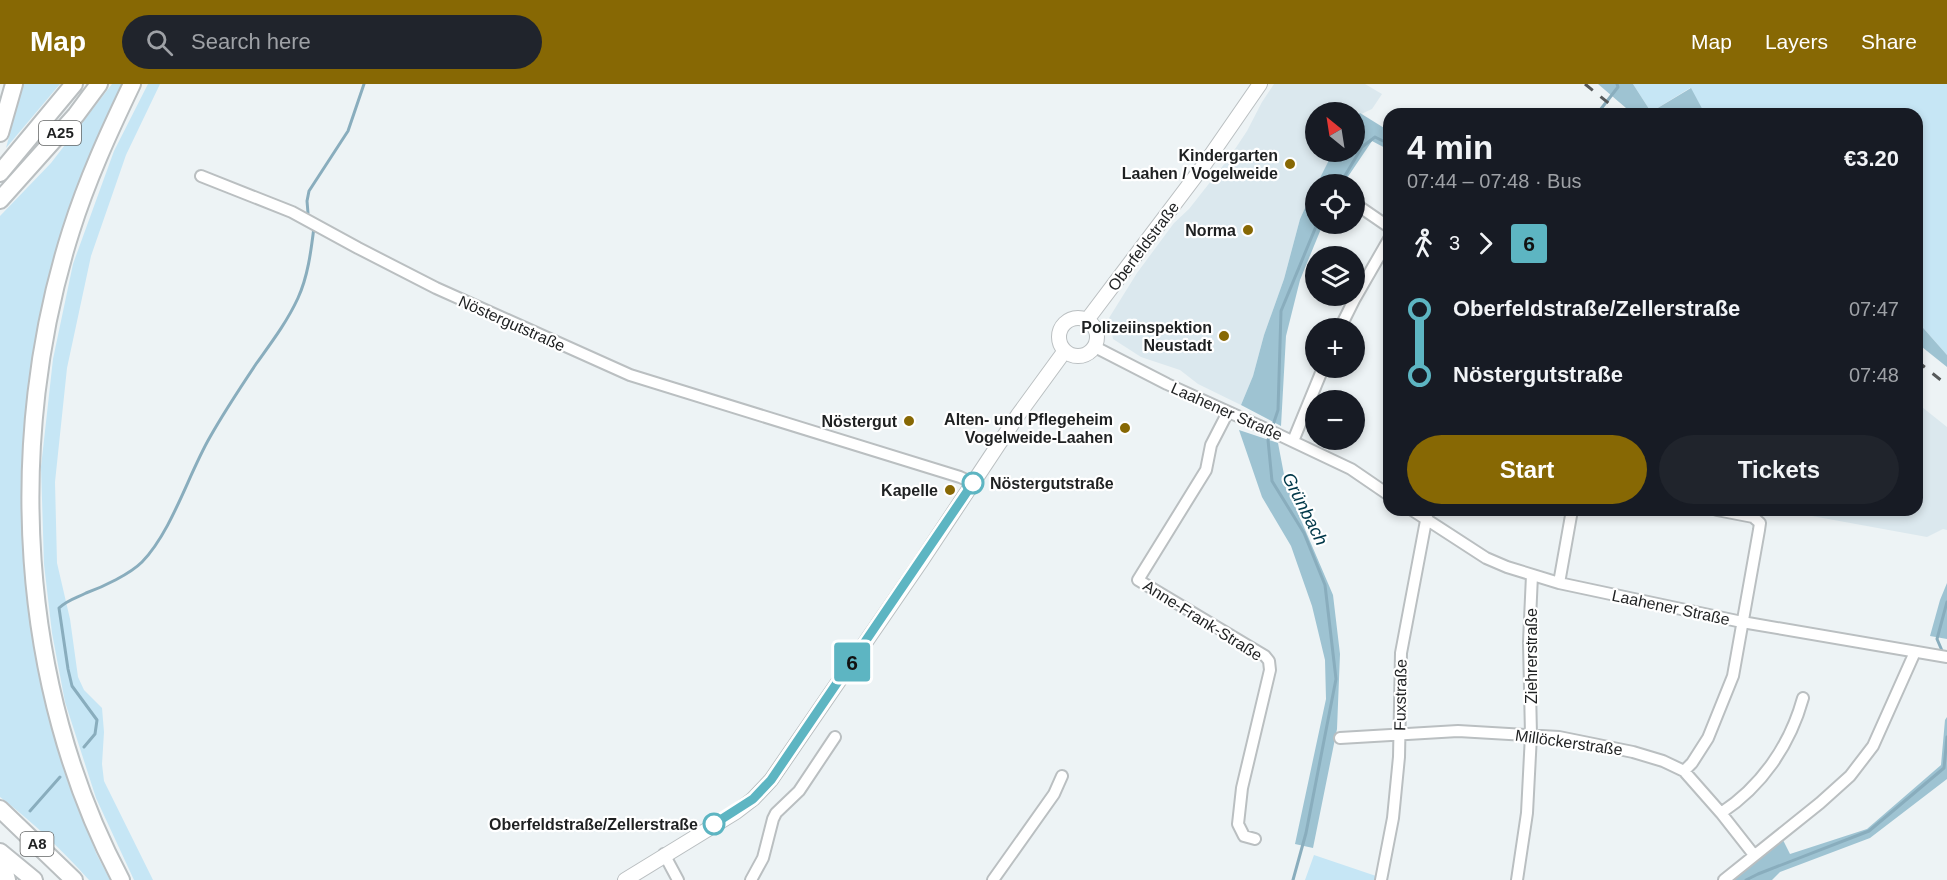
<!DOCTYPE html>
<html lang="en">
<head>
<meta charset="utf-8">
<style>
	:root { --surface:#171b24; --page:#20242c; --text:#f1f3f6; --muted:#9ea1a6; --accent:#876804 }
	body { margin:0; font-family:Helvetica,sans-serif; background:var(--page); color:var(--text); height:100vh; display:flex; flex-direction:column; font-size:22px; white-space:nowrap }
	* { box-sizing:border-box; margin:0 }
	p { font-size:20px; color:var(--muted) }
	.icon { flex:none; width:33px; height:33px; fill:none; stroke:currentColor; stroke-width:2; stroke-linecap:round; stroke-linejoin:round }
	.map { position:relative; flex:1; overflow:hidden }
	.panel { position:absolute; left:1383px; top:24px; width:540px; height:408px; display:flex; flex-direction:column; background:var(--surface); border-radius:18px; box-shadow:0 3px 9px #0003 }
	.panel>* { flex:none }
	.badge { padding:0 12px; border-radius:4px; font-size:21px; line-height:39px }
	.needle { width:39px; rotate:330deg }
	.buttons { position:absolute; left:1305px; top:18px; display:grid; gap:12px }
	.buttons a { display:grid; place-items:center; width:60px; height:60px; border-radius:50%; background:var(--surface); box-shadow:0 3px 9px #0003; font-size:30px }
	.map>.badge { position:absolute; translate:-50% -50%; box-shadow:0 0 0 3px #fff }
	.legs { display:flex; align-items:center; gap:9px; height:66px; padding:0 24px; font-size:20px }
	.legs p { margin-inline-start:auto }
	.summary { display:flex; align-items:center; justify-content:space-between; height:102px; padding:0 24px }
	h1 { font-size:33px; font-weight:700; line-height:45px }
	.button { display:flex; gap:12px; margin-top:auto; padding:12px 24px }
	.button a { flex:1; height:69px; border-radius:36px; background:var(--accent); color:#fff; font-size:24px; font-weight:700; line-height:69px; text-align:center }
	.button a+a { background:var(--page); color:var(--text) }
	ul { padding:0 24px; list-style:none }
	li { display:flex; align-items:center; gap:21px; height:66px; font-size:22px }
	li i { display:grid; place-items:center; width:9px; height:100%; margin:0 8px; background:currentColor }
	li i::after { content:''; width:15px; height:15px; margin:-8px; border:4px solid; border-radius:50%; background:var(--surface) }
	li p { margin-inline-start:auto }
	li:first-child i { background:linear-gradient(#0000 50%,currentColor 0) }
	li:last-child i { background:linear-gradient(currentColor 50%,#0000 0) }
	header { display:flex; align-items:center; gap:36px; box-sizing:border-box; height:84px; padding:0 30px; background:var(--accent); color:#fff }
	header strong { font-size:28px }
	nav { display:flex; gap:33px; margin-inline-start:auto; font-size:21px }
	.search { width:420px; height:54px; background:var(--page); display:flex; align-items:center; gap:15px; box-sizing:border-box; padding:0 21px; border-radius:33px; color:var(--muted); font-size:22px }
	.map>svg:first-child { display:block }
	.built { fill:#dbe8ee }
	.green { fill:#c6e6f5 }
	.forest { fill:#9ec3d2 }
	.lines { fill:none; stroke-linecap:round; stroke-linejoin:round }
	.stream { stroke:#89adbd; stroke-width:3 }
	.minor-casing { stroke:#babfc1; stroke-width:14 }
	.major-casing { stroke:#babfc1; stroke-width:16 }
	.highway-casing { stroke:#babfc1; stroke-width:20 }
	.minor { stroke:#fff; stroke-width:10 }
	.major { stroke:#fff; stroke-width:14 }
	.highway { stroke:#fff; stroke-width:16 }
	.rail { stroke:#56595a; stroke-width:3; stroke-dasharray:10 10; stroke-linecap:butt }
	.line-1-casing { stroke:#fff; stroke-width:14 }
	.line-1 { stroke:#5db5c2; stroke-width:9 }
	.poi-dot { fill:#876804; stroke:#fff; stroke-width:2 }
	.stop-1-dot { fill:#fff; stroke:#5db5c2; stroke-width:3 }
	.labels { text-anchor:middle; stroke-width:4.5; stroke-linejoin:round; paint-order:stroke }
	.shield { fill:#fff; stroke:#626464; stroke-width:1.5 }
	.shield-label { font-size:15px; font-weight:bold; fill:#1f2122 }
	.poi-label { font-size:16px; font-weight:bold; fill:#1f2122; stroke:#fff; text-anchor:end }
	.street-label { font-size:16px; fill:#1f2122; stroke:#fff }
	.stop-label { font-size:16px; font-weight:bold; fill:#1f2122; stroke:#fff; text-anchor:start }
	.water-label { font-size:18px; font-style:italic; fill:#013849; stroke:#fff }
</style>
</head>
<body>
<header>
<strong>Map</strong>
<div class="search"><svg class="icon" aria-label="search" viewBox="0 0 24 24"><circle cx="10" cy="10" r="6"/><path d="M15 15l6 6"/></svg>Search here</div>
<nav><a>Map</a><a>Layers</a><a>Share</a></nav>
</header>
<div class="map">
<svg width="1947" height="796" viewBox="0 0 1947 796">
	<rect width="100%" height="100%" fill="#edf3f5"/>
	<path class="built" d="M1274,0H1365L1382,10L1372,25L1355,33L1354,28H1316V68H1333L1322,92L1316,100L1300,135L1284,195L1264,251L1253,292L1241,321L1198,300L1180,286L1141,273L1113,255L1109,234L1137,189L1174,139L1189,125L1229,74L1247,47L1262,18Z
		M1917,319L1947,343V446L1943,445L1927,453L1801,430L1773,431L1768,426H1917Z"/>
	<path class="green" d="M23,0H60L6,64Z
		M112,0H125L101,47L67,133L39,238L28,324L22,458L34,561L63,680L96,769L110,796H89C62,766 32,737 0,713V132L51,79Z
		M148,0H160L126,71L91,172L67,284L55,398L57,479L70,535L78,593L84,606L102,624L104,648L102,680L104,697L153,796H134L96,714L65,618L52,549L44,480L41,383L53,275L73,180L114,67Z
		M1633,0H1947V271L1917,237V30H1705L1690,4L1651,28Z
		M1314,771L1376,792V796H1305Z"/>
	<path class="forest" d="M1598,0H1633L1651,28L1691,4L1705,30H1633Z
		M1360,29L1389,47V66L1372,57L1343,100H1317L1333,68H1354L1355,33Z
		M1315,102L1316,140H1323L1300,196L1286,252L1281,342L1241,321L1253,292L1264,251L1284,195L1300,135Z
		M1917,237L1947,271V283L1917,259Z
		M1239,346L1278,359L1286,401L1333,511L1340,570L1337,645L1313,764L1295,760L1326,615L1325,576L1312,522L1291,462L1262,413Z
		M1947,499V555L1930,552L1940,516Z
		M1947,633V695L1870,754L1780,788L1772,796H1730L1782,754L1790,770L1867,745L1941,681L1945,636Z"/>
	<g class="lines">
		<path class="stream" d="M1597,30L1618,3L1617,0
			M1340,100L1362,63L1375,53L1389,60
			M308,129L307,117L309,107L348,47L364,0
			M1943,569L1937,555L1947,518
			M84,663L95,650L97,636L72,602L68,585L59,524C67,516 76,514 86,509C103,503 130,490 142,478C172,447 188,391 210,353C224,328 240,304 256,280C271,259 287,238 298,214C308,192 311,167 314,143
			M30,727L60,693
			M1293,796L1306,749L1336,595L1325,501L1304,449L1272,397L1268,356L1278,326L1281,227L1317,140
			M1746,796L1758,790L1869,747L1944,684L1947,653"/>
		<defs>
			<path id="minor" d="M201,92L292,128L358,164L436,204L630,291L960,393L973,399
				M1354,119L1389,143
				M1340,244L1354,216L1389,155
				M1095,263L1167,300L1275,349L1351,385L1389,411
				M1228,328L1211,361L1206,386L1138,496L1265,572L1269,577L1270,586L1242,704L1238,740L1244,752L1255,755
				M1293,357L1323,284
				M1412,426L1486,474L1507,483L1559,499L1742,538L1947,573
				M1559,499L1572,426
				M1340,654L1458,647L1559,653L1633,668L1663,677L1684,687L1721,729L1754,771
				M1684,687L1692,679L1708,654L1733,592L1759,446L1760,439L1753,433L1717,426
				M1721,729C1762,702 1790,661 1803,614
				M664,770L678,796
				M751,796L763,774L773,735L776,729L799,707L835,653
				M993,796L1054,710L1062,692
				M1381,796L1393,734L1399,673L1401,569L1428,426
				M1517,796L1527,729L1531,651L1529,558L1532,491
				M1724,796L1820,719L1850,692L1873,662L1915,568"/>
			<path id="major" d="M1059 253a19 19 0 1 1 38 0a19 19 0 1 1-38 0Z
				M1087,236L1204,81L1260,0
				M625,796L736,728L753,715L771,696L922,476L1018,331L1064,268"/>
			<path id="highway" d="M0,49L14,0
				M0,89L74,0
				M0,116L76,31L99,0
				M0,725L74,796
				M0,768L34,796
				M0,770L7,796
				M121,796C18,602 5,355 71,147C87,96 109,48 132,0"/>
		</defs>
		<use href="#minor" class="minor-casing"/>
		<use href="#major" class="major-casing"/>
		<use href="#highway" class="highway-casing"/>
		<use href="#minor" class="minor"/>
		<use href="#major" class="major"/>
		<use href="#highway" class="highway"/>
		<path class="rail" d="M1585,0L1622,30
			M1917,277L1947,301"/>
	</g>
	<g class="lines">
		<defs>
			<path id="line-1" d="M714,740L753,715L771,696L973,399"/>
		</defs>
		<use href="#line-1" class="line-1-casing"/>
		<use href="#line-1" class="line-1"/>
	</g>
	<g class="poi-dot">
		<circle cx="1290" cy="80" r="6"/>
		<circle cx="1248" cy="146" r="6"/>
		<circle cx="1224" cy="252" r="6"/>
		<circle cx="909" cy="337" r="6"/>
		<circle cx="1125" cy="344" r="6"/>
		<circle cx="950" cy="406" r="6"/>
	</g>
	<g class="stop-1-dot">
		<circle cx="973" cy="399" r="10"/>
		<circle cx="714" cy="740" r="10"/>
	</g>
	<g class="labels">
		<g class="shield">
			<rect x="39" y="37" width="42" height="24" rx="4.5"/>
			<rect x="20.5" y="748" width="33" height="24" rx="4.5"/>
		</g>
		<g class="shield-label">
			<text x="60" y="54">A25</text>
			<text x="37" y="765">A8</text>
		</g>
		<g class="poi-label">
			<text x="1278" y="77">Kindergarten<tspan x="1278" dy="18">Laahen / Vogelweide</tspan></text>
			<text x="1236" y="152">Norma</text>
			<text x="1212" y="249">Polizeiinspektion<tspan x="1212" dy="18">Neustadt</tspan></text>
			<text x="1113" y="341">Alten- und Pflegeheim<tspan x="1113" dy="18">Vogelweide-Laahen</tspan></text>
			<text x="897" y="343">Nöstergut</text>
			<text x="938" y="412">Kapelle</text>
		</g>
		<g class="street-label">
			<text transform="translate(1143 162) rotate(-53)" y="6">Oberfeldstraße</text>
			<text transform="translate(512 239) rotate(24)" y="6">Nöstergutstraße</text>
			<text transform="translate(1227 327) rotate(24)" y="6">Laahener Straße</text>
			<text transform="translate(1671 523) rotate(12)" y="6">Laahener Straße</text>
			<text transform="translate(1203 536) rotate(32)" y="6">Anne-Frank-Straße</text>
			<text transform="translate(1531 572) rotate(-90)" y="6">Ziehrerstraße</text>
			<text transform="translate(1400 611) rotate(-89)" y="6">Fuxstraße</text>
			<text transform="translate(1569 658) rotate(8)" y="6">Millöckerstraße</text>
		</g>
		<g class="stop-label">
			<text x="990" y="405">Nöstergutstraße</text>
			<text x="698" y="746" text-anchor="end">Oberfeldstraße/Zellerstraße</text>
		</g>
		<g class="water-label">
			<text transform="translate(1305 425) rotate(63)" y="6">Grünbach</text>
		</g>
	</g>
</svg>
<div class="buttons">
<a><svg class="needle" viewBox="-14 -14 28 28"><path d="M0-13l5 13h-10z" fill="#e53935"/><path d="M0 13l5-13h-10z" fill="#9ea1a6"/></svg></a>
<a><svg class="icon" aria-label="locate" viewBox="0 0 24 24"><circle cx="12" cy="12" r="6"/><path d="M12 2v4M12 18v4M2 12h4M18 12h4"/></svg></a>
<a><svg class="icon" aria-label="layers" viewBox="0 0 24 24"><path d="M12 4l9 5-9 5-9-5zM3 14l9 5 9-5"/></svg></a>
<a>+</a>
<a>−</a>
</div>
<b class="badge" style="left:852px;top:578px;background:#5db5c2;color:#111">6</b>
<section class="panel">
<div class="summary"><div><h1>4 min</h1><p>07:44 – 07:48 · Bus</p></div><b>€3.20</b></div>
<div class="legs"><svg class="icon" aria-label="walk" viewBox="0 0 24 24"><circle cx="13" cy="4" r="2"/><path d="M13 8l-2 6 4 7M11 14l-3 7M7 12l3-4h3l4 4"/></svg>3<svg class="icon" aria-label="forward" viewBox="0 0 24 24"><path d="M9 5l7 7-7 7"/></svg><b class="badge" style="background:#5db5c2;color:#111">6</b></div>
<ul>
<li><i style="color:#5db5c2"></i><b>Oberfeldstraße/Zellerstraße</b><p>07:47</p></li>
<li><i style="color:#5db5c2"></i><b>Nöstergutstraße</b><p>07:48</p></li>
</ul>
<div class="button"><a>Start</a><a>Tickets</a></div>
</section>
</div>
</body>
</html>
